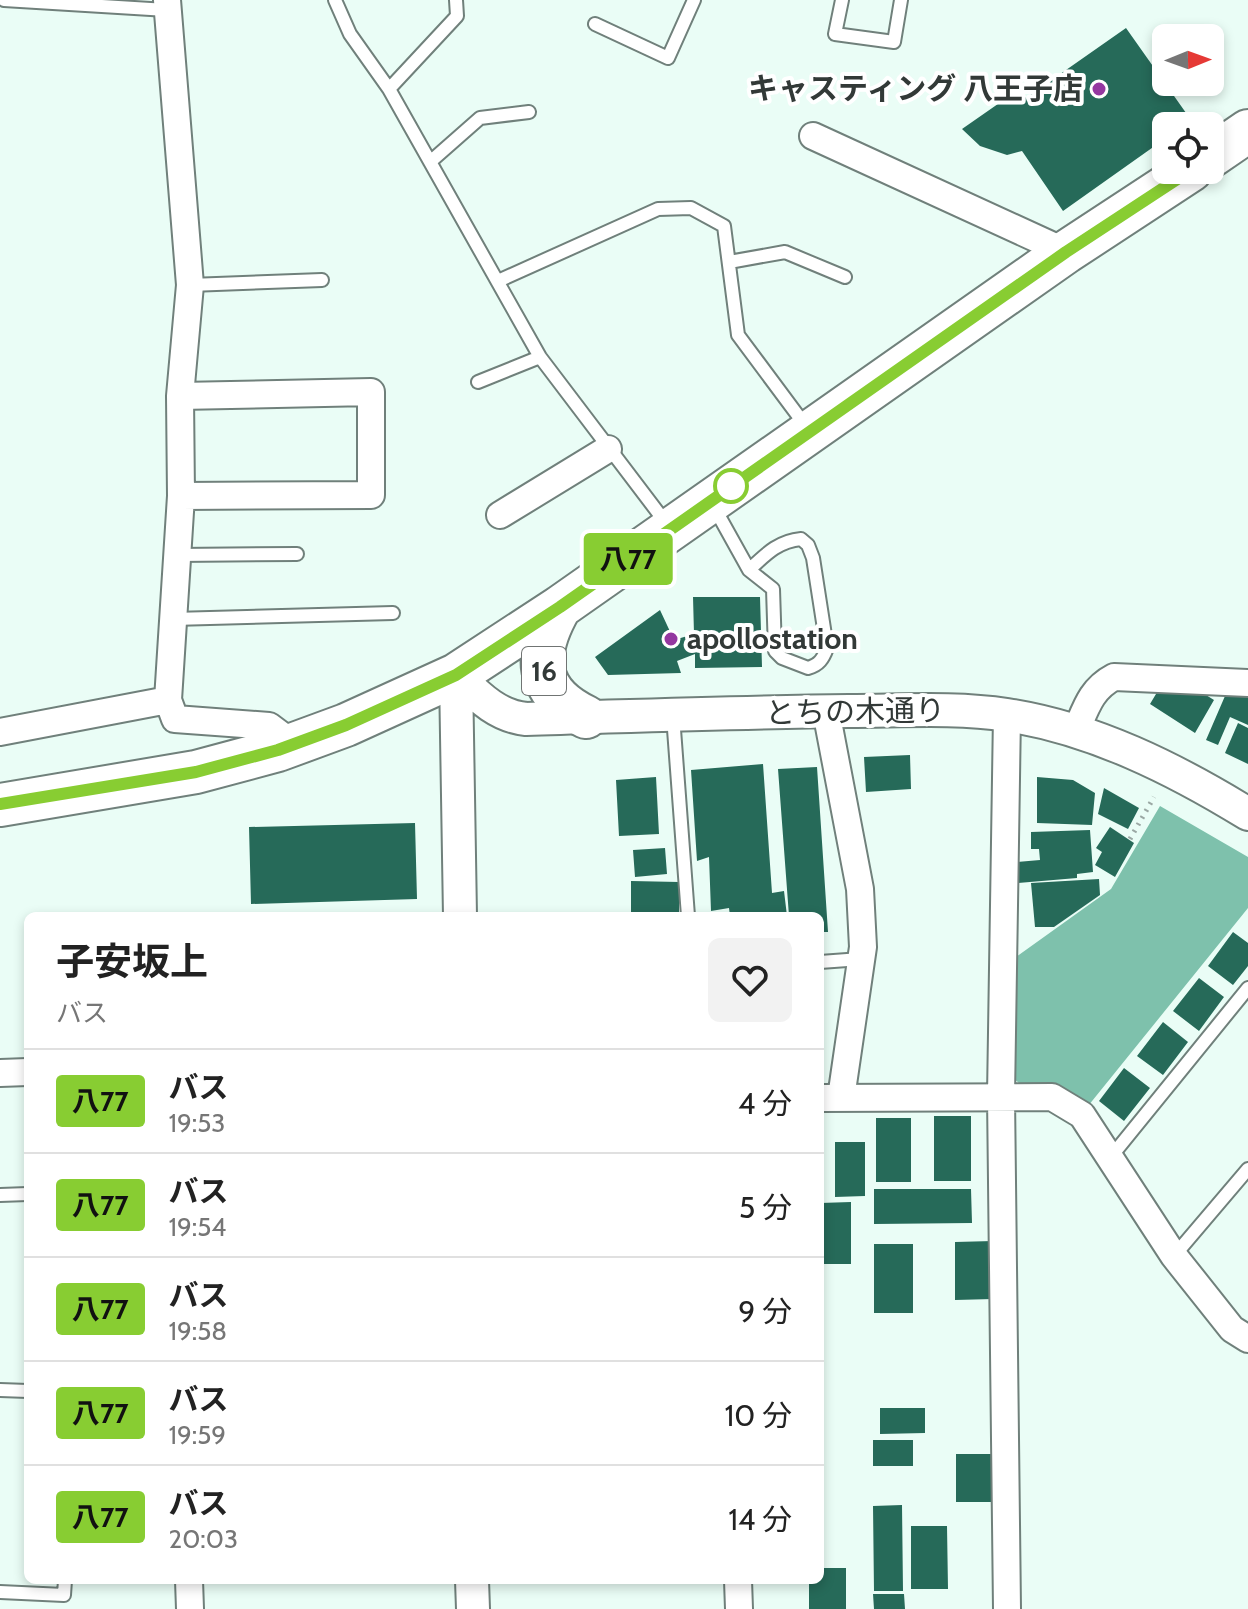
<!DOCTYPE html>
<html lang="ja">
<head>
<meta charset="utf-8">
<style>
	:root { --surface:#fff; --page:#f2f2f2; --text:#222; --muted:#767676; --line:#e0e0e0 }
	body { margin:0; font-family:Cabin,"Noto Sans JP",sans-serif; background:var(--page); color:var(--text); height:100vh; display:flex; flex-direction:column; font-size:30px; white-space:nowrap }
	* { box-sizing:border-box; margin:0 }
	p { font-size:26px; color:var(--muted) }
	.icon { flex:none; width:44px; height:44px; fill:none; stroke:currentColor; stroke-width:2; stroke-linecap:round; stroke-linejoin:round }
	.map { position:relative; flex:1; overflow:hidden }
	.details { position:absolute; left:24px; top:912px; width:800px; height:672px; display:flex; flex-direction:column; background:var(--surface); border-radius:12px; box-shadow:0 4px 12px #0003 }
	.details>* { flex:none }
	.badge { padding:0 16px; border-radius:6px; font-size:28px; line-height:52px }
	.needle { width:52px; rotate:89deg }
	.tools { position:absolute; left:1152px; top:24px; display:grid; gap:16px }
	.tools a { display:grid; place-items:center; width:72px; height:72px; border-radius:12px; background:var(--surface); box-shadow:0 4px 12px #0003; font-size:40px }
	.map>.badge { position:absolute; translate:-50% -50%; box-shadow:0 0 0 4px #fff }
	.round { display:grid; place-items:center; flex:none; width:84px; height:84px; border-radius:12px; background:var(--page) }
	.summary { display:flex; align-items:center; justify-content:space-between; height:136px; padding:0 32px }
	h1 { font-size:38px; font-weight:700; line-height:60px }
	ul { padding:0; list-style:none }
	li { display:flex; align-items:center; gap:24px; height:104px; padding:0 32px; border-top:2px solid var(--line) }
	li div { flex:1 }
	li b { display:block; font-size:30px }
	li em { font-style:normal }
	li .badge { min-width:88px; font-weight:700; text-align:center }
	.map>svg:first-child { display:block }
	.forest { fill:#7ec1ac }
	.building { fill:#266a59 }
	.lines { fill:none; stroke-linecap:round; stroke-linejoin:round }
	.service-casing { stroke:#70807b; stroke-width:16 }
	.minor-casing { stroke:#70807b; stroke-width:30 }
	.tertiary-casing { stroke:#70807b; stroke-width:36 }
	.trunk-casing { stroke:#70807b; stroke-width:46 }
	.path { stroke:#9ba8a4; stroke-width:5; stroke-dasharray:2 6; stroke-linecap:butt }
	.service { stroke:#fff; stroke-width:12 }
	.minor { stroke:#fff; stroke-width:26 }
	.tertiary { stroke:#fff; stroke-width:32 }
	.trunk { stroke:#fff; stroke-width:42 }
	.line-casing { stroke:#fff; stroke-width:18 }
	.line { stroke:#88cd32; stroke-width:12 }
	.poi-dot { fill:#9437a0; stroke:#fff; stroke-width:3 }
	.stop-dot { fill:#fff; stroke:#88cd32; stroke-width:4 }
	.labels { text-anchor:middle; stroke-width:8; stroke-linejoin:round; paint-order:stroke }
	.shield { fill:#fff; stroke:#707473; stroke-width:2 }
	.shield-label { font-size:28px; font-weight:bold; fill:#323937 }
	.poi-label { font-size:30px; font-weight:bold; fill:#323937; stroke:#fff; text-anchor:end }
	.street-label { font-size:30px; fill:#323937; stroke:#fff }
</style>
</head>
<body>
<div class="map">
<svg width="1248" height="1609" viewBox="0 0 1248 1609">
	<rect width="100%" height="100%" fill="#eafdf6"/>
	<path class="forest" d="M1160,806L1248,857V908L1084,1111L1031,1093L1013,1078L1016,957L1111,889Z"/>
	<path class="building" d="M1126,28L1191,120L1182,126H1166V138L1063,211L1022,151L1007,155L980,146L962,129L1018,90L1026,98Z
		M693,597H760L762,667L695,668V654L677,661L681,673L608,675L595,657L660,610L674,640L694,634Z
		M1159,689L1198,690L1214,700L1195,733L1150,704Z
		M1248,694V725L1230,717L1218,745L1206,740L1225,696Z
		M1238,723L1248,728V764L1225,753Z
		M910,755L911,789L866,792L864,757Z
		M763,764L772,893L784,891L787,916H730L729,908L711,911L709,857L697,861L691,770Z
		M817,767L828,932H820V916H789L778,769Z
		M656,777L659,834L619,836L616,780Z
		M1037,777L1073,780L1095,793L1092,825L1037,823Z
		M1104,788L1139,808L1128,829L1098,814Z
		M415,823L417,899L251,904L249,827Z
		M1110,827L1134,843L1115,877L1095,865L1102,852L1096,848Z
		M1090,830L1093,872L1077,874V878L1018,883L1017,862L1040,860L1039,849H1031V832Z
		M665,848L667,874L635,877L633,850Z
		M1099,879L1100,895L1054,927H1035L1031,883Z
		M631,881L679,882V916H631Z
		M1233,932L1248,943V966L1233,985L1208,966Z
		M1199,978L1224,997L1199,1031L1173,1011Z
		M1163,1022L1188,1042L1163,1075L1137,1056Z
		M1124,1068L1150,1088L1124,1121L1099,1101Z
		M934,1116H971V1181H934Z
		M876,1118H911V1182H876Z
		M835,1142H865V1196L835,1197Z
		M874,1189H971L972,1223L874,1224Z
		M851,1202V1264H820V1203Z
		M993,1241V1299L955,1300V1242Z
		M874,1244H913V1313H874Z
		M880,1408H925V1433L880,1434Z
		M873,1440H913V1466H873Z
		M956,1454H991V1502H956Z
		M902,1505L903,1591H874L873,1506Z
		M911,1526H947L948,1589H911Z
		M820,1568H846V1609H809V1580H820Z
		M873,1594H904L905,1609H874Z"/>
	<g class="lines">
		<defs>
			<path id="service" d="M4,0L167,10
				M335,0L350,34L389,89
				M456,0L457,16L389,89L540,357L666,523
				M842,0L835,34L894,42L901,0
				M595,24L668,58L694,0
				M430,162L480,118L529,112
				M729,262L785,252L845,277
				M498,281L658,209L691,208L724,226L738,335L805,425
				M190,285L322,280
				M478,382L540,357
				M714,507L749,570L773,589L775,651L782,658L808,668C819,665 823,659 827,648L813,558L808,545L801,539C778,541 765,555 749,570
				M177,555L297,554
				M173,619L393,613
				M673,716L688,916
				M820,962L861,959
				M1110,1158L1248,988
				M0,1195L28,1194
				M1174,1256L1248,1169
				M0,1390L28,1391
				M0,1592L64,1595L65,1580"/>
			<path id="minor" d="M167,0L190,285L180,396L181,496L168,700L175,719L269,726L293,744
				M813,136L1066,252
				M180,396L371,392V495L181,496
				M500,515L608,449
				M826,711L860,889L863,947L841,1098
				M1076,731C1086,708 1091,689 1114,677L1248,683
				M0,732L168,700
				M0,1073L28,1072
				M820,1098L1052,1097L1082,1115L1174,1256L1232,1329L1248,1339
				M189,1580L190,1609
				M738,1580L739,1609
				M1007,1609L1001,1096L1007,715"/>
			<path id="tertiary" d="M456,675C477,695 496,716 526,719C634,716 741,712 849,711C901,711 955,707 1007,715C1093,728 1175,769 1248,814
				M456,675L460,916
				M472,1580L473,1609"/>
			<path id="trunk" d="M1210,157L1248,131
				M560,607C533,654 534,692 586,717
				M0,805L196,772L278,750L346,725L456,675L560,607L1066,252L1191,170"/>
		</defs>
		<use href="#service" class="service-casing"/>
		<use href="#minor" class="minor-casing"/>
		<use href="#tertiary" class="tertiary-casing"/>
		<use href="#trunk" class="trunk-casing"/>
		<path class="path" d="M1130,839L1154,797"/>
		<use href="#service" class="service"/>
		<use href="#minor" class="minor"/>
		<use href="#tertiary" class="tertiary"/>
		<use href="#trunk" class="trunk"/>
	</g>
	<g class="lines">
		<defs>
			<path id="line" d="M0,804L196,772L278,750L346,725L456,675L560,607L1066,252L1191,170"/>
		</defs>
		<use href="#line" class="line-casing"/>
		<use href="#line" class="line"/>
	</g>
	<g class="poi-dot">
		<circle cx="1099" cy="89" r="8"/>
		<circle cx="671" cy="639" r="8"/>
	</g>
	<circle class="stop-dot" cx="731" cy="486" r="16"/>
	<g class="labels">
		<rect class="shield" x="522" y="647" width="44" height="48" rx="6"/>
		<g class="shield-label">
			<text x="544" y="681">16</text>
		</g>
		<g class="poi-label">
			<text x="1083" y="99">キャスティング 八王子店</text>
			<text x="687" y="649" text-anchor="start">apollostation</text>
		</g>
		<g class="street-label">
			<text transform="translate(855 712) rotate(-1)" y="10">とちの木通り</text>
		</g>
	</g>
</svg>
<div class="tools">
<a><svg class="needle" viewBox="-14 -14 28 28"><path d="M0-13l5 13h-10z" fill="#e53935"/><path d="M0 13l5-13h-10z" fill="#767676"/></svg></a>
<a><svg class="icon" aria-label="locate" viewBox="0 0 24 24"><circle cx="12" cy="12" r="6"/><path d="M12 2v4M12 18v4M2 12h4M18 12h4"/></svg></a>
</div>
<b class="badge" style="left:628px;top:559px;background:#88cd32;color:#111">八77</b>
<section class="details">
<div class="summary"><div><h1>子安坂上</h1><p>バス</p></div><a class="round"><svg class="icon" aria-label="heart" viewBox="0 0 24 24"><path d="M12 20l-8-8c-3-5 5-10 8-4 3-6 11-1 8 4z"/></svg></a></div>
<ul>
<li><span class="badge" style="background:#88cd32;color:#111">八77</span><div><b>バス</b><p>19:53</p></div><em>4 分</em></li>
<li><span class="badge" style="background:#88cd32;color:#111">八77</span><div><b>バス</b><p>19:54</p></div><em>5 分</em></li>
<li><span class="badge" style="background:#88cd32;color:#111">八77</span><div><b>バス</b><p>19:58</p></div><em>9 分</em></li>
<li><span class="badge" style="background:#88cd32;color:#111">八77</span><div><b>バス</b><p>19:59</p></div><em>10 分</em></li>
<li><span class="badge" style="background:#88cd32;color:#111">八77</span><div><b>バス</b><p>20:03</p></div><em>14 分</em></li>
</ul>
</section>
</div>
</body>
</html>
